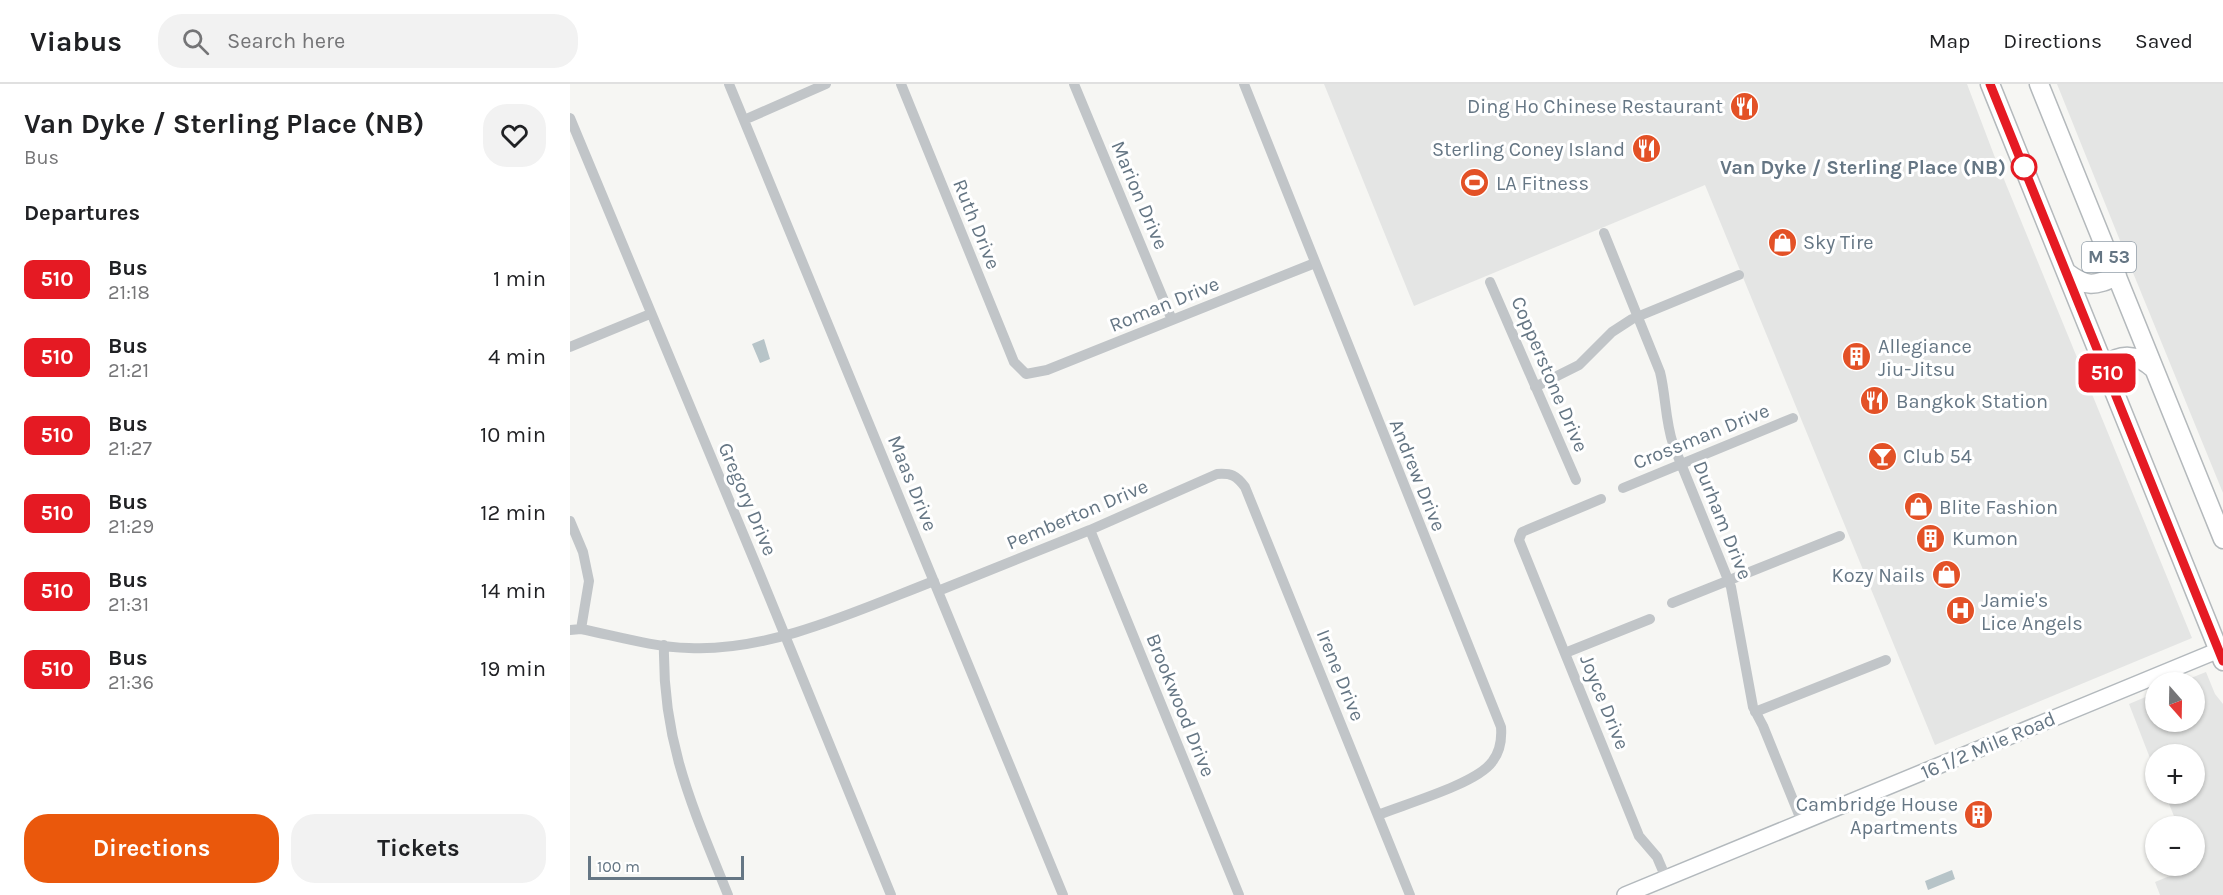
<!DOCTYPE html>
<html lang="en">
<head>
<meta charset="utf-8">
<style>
	:root { --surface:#fff; --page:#f2f2f2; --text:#202124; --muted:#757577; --line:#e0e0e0; --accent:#ea580c }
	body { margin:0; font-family:Karla,sans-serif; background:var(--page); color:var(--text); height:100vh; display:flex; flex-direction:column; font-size:22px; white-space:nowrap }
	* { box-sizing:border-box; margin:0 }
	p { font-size:20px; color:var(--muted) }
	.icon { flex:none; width:33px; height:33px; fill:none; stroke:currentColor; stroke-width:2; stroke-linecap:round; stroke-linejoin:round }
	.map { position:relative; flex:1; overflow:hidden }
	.side { display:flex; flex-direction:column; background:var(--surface); width:570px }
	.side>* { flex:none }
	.badge { padding:0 12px; border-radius:9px; font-size:21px; line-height:39px }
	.needle { width:39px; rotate:160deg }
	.buttons { position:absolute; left:1575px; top:588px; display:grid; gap:12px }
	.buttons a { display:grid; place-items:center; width:60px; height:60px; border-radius:50%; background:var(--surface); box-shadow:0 2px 4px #0004; font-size:30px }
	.scale { position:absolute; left:18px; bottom:15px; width:156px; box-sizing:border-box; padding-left:6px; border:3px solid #657684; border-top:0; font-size:16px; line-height:21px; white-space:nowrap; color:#657684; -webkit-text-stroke:4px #fff; paint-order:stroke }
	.map>.badge { position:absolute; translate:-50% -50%; box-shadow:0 0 0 3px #fff }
	h2 { padding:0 24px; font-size:22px; line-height:54px }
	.round { display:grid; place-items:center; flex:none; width:63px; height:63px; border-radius:24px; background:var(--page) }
	.overview { display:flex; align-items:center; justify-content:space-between; height:102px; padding:0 24px }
	h1 { font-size:28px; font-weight:700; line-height:45px }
	.cta { display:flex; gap:12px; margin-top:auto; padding:12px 24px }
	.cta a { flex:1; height:69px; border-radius:24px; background:var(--accent); color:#fff; font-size:24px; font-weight:700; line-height:69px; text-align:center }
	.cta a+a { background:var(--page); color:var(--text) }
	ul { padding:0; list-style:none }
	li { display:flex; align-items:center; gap:18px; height:78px; padding:0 24px }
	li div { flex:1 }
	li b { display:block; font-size:22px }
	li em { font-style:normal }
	li .badge { min-width:66px; font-weight:700; text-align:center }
	header { display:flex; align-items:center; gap:36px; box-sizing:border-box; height:84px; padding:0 30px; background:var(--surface); border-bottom:2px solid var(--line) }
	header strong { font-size:28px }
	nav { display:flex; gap:33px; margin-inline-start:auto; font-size:21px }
	.search { width:420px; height:54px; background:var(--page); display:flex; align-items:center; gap:15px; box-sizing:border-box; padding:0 21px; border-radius:24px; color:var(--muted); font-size:22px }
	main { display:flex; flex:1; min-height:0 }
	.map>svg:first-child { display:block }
	.built { fill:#e4e5e4 }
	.water { fill:#b7c4c8 }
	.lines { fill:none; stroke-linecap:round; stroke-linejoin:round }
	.secondary-casing { stroke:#b3b9bd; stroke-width:18 }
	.primary-casing { stroke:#b4b9bc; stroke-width:21 }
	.street { stroke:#c1c5c8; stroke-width:10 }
	.secondary { stroke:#fff; stroke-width:15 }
	.primary { stroke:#fff; stroke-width:18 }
	.line-casing { stroke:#fff; stroke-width:14 }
	.line { stroke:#e51a23; stroke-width:9 }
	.stop-dot { fill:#fff; stroke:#e51a23; stroke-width:3 }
	.labels { text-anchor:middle; stroke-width:6; stroke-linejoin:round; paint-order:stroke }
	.shield { fill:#fff; stroke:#939fa9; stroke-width:1.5 }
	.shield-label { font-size:18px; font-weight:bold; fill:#657684 }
	.poi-label { font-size:20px; fill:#657684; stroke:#fff; text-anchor:start }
	.stop-label { font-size:20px; font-weight:bold; fill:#657684; stroke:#fff; text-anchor:end }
	.street-label { font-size:20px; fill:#657684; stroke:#fff }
</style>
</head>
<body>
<header>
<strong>Viabus</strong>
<div class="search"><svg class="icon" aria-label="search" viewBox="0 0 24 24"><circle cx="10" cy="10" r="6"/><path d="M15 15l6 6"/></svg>Search here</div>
<nav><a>Map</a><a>Directions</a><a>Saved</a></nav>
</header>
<main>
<section class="side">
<div class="overview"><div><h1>Van Dyke / Sterling Place (NB)</h1><p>Bus</p></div><a class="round"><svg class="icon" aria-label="heart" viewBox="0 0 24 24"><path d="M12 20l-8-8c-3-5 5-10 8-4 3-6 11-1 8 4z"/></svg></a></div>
<h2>Departures</h2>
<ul>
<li><span class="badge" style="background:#e51a23;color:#fff">510</span><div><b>Bus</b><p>21:18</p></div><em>1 min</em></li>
<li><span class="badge" style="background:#e51a23;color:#fff">510</span><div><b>Bus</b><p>21:21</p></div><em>4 min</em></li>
<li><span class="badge" style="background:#e51a23;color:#fff">510</span><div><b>Bus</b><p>21:27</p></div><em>10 min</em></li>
<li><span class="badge" style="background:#e51a23;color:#fff">510</span><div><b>Bus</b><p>21:29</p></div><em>12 min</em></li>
<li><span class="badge" style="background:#e51a23;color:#fff">510</span><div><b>Bus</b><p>21:31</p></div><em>14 min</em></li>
<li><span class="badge" style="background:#e51a23;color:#fff">510</span><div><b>Bus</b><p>21:36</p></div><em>19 min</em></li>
</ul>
<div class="cta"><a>Directions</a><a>Tickets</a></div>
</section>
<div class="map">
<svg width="1653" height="811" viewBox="0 0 1653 811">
	<rect width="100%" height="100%" fill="#f6f6f3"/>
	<path class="built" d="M754,0H1397L1424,71L1622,554L1365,661L1135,101L844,222Z
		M1487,0H1653V409L1557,174Z
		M1636,588L1645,610L1653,620V811H1590L1585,798L1624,782V742H1608L1595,710H1624V670H1586L1585,687L1559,620L1585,609L1586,638H1624V598H1611Z"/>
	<path class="water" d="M194,255L200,275L190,279L182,260Z
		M1382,786L1385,795L1358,806L1355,797Z"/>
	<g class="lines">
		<defs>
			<path id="secondary" d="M1055,811L1649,566"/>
			<path id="primary" d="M1420,0L1653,577
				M1469,0L1653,455
				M1496,188C1517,204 1524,202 1547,192
				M1534,282C1552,268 1567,270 1584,285"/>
		</defs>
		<use href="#secondary" class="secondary-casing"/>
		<use href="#primary" class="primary-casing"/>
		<path class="street" d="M159,0L493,811
			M331,0L444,278L456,290L477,286L745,179
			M504,0L602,236
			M674,0L931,643C932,656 930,668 922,678C906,700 835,720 808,731
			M0,34L189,488L321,811
			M174,36L256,0
			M1034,149L1090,288C1096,312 1095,336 1103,360L1161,503L1183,623L1193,642L1232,738
			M920,198L1006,396
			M0,263L80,230
			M965,303L1009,281L1042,248L1062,235L1169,191
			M1053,404L1223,334
			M1031,415L952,448L949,456L1069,752L1087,773L1096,794
			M0,437L13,468L19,497L11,545
			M520,446L669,811
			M368,507L520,446L647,390C661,389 666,391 675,403L840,811
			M1102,519L1270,452
			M0,546L11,545C46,552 83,563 119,564C200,568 289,526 364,497
			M94,561C92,658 123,724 158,811
			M995,569L1080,535
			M1185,628L1316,576"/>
		<use href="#secondary" class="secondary"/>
		<use href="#primary" class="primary"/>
	</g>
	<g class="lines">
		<defs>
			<path id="line" d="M1420,0L1653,577"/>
		</defs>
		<use href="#line" class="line-casing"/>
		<use href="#line" class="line"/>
	</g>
	<defs>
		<symbol id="restaurant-disc" viewBox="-11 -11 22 22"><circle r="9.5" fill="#e35126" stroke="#fff"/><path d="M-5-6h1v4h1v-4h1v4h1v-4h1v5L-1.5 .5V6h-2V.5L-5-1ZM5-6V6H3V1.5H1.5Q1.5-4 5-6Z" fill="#fff"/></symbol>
		<symbol id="stadium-disc" viewBox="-11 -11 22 22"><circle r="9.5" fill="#e35126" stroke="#fff"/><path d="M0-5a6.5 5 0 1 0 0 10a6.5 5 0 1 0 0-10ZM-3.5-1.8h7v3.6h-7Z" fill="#fff"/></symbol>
		<symbol id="shop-disc" viewBox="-11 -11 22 22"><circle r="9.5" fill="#e35126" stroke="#fff"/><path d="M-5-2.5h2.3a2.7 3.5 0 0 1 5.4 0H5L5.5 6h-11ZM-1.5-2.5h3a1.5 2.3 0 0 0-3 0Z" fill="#fff"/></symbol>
		<symbol id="building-disc" viewBox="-11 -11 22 22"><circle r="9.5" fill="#e35126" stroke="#fff"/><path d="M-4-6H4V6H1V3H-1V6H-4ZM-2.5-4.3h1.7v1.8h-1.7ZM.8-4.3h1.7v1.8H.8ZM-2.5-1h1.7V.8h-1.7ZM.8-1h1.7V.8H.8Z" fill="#fff"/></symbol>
		<symbol id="bar-disc" viewBox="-11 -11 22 22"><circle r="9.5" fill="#e35126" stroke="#fff"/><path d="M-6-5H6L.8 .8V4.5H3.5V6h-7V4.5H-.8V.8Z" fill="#fff"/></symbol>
		<symbol id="hospital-disc" viewBox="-11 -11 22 22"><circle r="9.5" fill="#e35126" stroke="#fff"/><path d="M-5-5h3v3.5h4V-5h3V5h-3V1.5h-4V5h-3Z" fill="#fff"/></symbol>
	</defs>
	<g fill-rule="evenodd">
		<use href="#restaurant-disc" x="1158" y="6" width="33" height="33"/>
		<use href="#restaurant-disc" x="1060" y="48" width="33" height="33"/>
		<use href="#stadium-disc" x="888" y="82" width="33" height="33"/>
		<use href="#shop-disc" x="1196" y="142" width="33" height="33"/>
		<use href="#building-disc" x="1270" y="256" width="33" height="33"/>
		<use href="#restaurant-disc" x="1288" y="300" width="33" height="33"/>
		<use href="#bar-disc" x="1296" y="356" width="33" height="33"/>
		<use href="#shop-disc" x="1332" y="406" width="33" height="33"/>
		<use href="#building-disc" x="1344" y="438" width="33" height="33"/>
		<use href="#shop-disc" x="1360" y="474" width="33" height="33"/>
		<use href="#hospital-disc" x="1374" y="510" width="33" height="33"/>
		<use href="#building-disc" x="1392" y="714" width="33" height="33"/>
	</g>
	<circle class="stop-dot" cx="1454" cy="83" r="12"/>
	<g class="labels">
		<rect class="shield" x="1512" y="158" width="54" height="30" rx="4.5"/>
		<g class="shield-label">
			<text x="1539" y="179">M 53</text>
		</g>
		<g class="poi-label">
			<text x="1153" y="29" text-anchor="end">Ding Ho Chinese Restaurant</text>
			<text x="1055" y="72" text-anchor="end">Sterling Coney Island</text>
			<text x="926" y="106">LA Fitness</text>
			<text x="1233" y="165">Sky Tire</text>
			<text x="1308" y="269">Allegiance<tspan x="1308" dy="23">Jiu-Jitsu</tspan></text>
			<text x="1326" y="324">Bangkok Station</text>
			<text x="1333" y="379">Club 54</text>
			<text x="1369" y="430">Blite Fashion</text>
			<text x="1382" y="461">Kumon</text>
			<text x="1355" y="498" text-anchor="end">Kozy Nails</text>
			<text x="1411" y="523">Jamie's<tspan x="1411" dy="23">Lice Angels</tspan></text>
			<text x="1388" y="727" text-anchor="end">Cambridge House<tspan x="1388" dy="23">Apartments</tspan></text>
		</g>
		<g class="stop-label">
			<text x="1436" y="90">Van Dyke / Sterling Place (NB)</text>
		</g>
		<g class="street-label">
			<text transform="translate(570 111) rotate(67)" y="7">Marion Drive</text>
			<text transform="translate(407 140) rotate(68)" y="7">Ruth Drive</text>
			<text transform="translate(594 220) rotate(-22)" y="7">Roman Drive</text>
			<text transform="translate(980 290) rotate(67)" y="7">Copperstone Drive</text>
			<text transform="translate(1131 352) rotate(-22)" y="7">Crossman Drive</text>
			<text transform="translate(848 391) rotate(68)" y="7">Andrew Drive</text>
			<text transform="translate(343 399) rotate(68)" y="7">Maas Drive</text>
			<text transform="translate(178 415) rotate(67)" y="7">Gregory Drive</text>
			<text transform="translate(507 430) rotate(-23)" y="7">Pemberton Drive</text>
			<text transform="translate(1153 436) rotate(68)" y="7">Durham Drive</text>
			<text transform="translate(771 591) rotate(68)" y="7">Irene Drive</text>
			<text transform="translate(1035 618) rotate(68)" y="7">Joyce Drive</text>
			<text transform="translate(611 621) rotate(68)" y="7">Brookwood Drive</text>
			<text transform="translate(1418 661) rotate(-23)" y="7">16 1/2 Mile Road</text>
		</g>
	</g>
</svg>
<div class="buttons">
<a><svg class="needle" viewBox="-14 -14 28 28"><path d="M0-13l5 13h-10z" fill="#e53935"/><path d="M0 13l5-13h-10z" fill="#757577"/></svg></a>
<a>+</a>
<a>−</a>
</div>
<div class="scale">100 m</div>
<b class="badge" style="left:1537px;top:289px;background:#e51a23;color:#fff">510</b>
</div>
</main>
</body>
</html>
